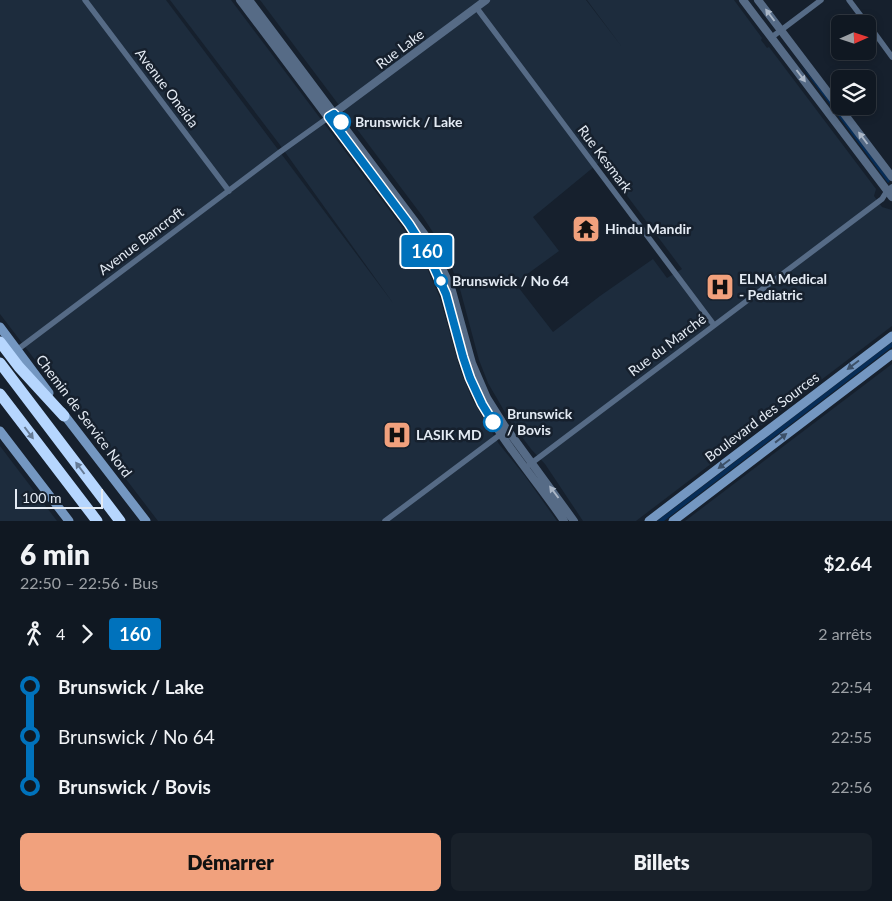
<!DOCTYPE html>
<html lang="fr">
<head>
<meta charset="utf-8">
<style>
	:root { --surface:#101822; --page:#19212a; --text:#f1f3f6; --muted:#9ca0a5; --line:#303740; --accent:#f1a17d }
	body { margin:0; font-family:Lato,sans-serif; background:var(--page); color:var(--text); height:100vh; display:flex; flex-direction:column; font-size:19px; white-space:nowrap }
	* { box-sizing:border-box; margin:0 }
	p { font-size:16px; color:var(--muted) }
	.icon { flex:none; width:28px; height:28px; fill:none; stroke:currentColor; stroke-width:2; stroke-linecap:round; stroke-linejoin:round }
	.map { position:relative; height:521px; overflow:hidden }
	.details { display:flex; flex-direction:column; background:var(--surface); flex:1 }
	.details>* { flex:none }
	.badge { padding:0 10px; border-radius:4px; font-size:18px; line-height:32px }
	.needle { width:32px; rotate:87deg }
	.tools { position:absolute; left:831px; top:15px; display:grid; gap:10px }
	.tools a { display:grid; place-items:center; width:45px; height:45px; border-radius:8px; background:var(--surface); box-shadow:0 2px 8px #0003,0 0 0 1px var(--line); font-size:25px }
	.scale { position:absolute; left:15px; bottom:12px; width:88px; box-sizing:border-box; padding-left:5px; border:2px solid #e3eaf3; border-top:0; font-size:14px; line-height:18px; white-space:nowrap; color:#e3eaf3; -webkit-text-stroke:4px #16202d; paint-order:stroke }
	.map>.badge { position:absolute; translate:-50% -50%; box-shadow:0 0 0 2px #fff }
	.legs { display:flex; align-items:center; gap:8px; height:55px; padding:0 20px; font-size:16px }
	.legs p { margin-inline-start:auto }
	.overview { display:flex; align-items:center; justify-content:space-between; height:85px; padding:0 20px }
	h1 { font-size:28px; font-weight:800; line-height:38px }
	.primary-button { display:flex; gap:10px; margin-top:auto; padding:10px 20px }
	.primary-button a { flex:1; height:58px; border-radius:8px; background:var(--accent); color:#111; font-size:20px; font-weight:800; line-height:58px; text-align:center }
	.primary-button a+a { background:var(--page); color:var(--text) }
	ul { padding:0 20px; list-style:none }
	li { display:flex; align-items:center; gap:18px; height:50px; font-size:19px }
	li i { display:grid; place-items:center; width:8px; height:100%; margin:0 6px; background:currentColor }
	li i::after { content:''; width:12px; height:12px; margin:-6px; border:4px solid; border-radius:50%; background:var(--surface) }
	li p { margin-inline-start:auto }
	li:first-child i { background:linear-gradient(#0000 50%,currentColor 0) }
	li:last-child i { background:linear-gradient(currentColor 50%,#0000 0) }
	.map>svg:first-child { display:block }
	.built { fill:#1d2c3d; fill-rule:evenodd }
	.green { fill:#072d57 }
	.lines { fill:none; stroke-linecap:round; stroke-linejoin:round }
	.minor { stroke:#566b86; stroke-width:5.5 }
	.tertiary { stroke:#566b86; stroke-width:8 }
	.secondary { stroke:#7497c1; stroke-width:9 }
	.motorway { stroke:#b6d6fe; stroke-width:11 }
	.oneway { fill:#abb7c7 }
	.oneway2 { fill:#3c5068 }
	.oneway3 { fill:#667b96 }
	.line-1-casing { stroke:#fff; stroke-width:11 }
	.line-1 { stroke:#0072bc; stroke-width:8 }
	.stop-1-dot { fill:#fff; stroke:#0072bc; stroke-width:2.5 }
	.labels { text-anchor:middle; stroke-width:5; stroke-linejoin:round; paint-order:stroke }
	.street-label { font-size:14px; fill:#e3eaf3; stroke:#16202d }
	.stop-label { font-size:14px; font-weight:bold; fill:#e3eaf3; stroke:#16202d; text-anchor:start }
	.poi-label { font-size:14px; font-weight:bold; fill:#e3eaf3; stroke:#16202d; text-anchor:start }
</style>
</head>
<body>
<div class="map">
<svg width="892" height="521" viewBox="0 0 892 521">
	<rect width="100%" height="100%" fill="#16202d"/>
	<path class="built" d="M0,0H166L393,303L280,145L170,0H231L415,244L424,261L440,298L460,369L472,399L499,444L525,476L557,521H158L0,314Z
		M260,0H586L622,47L587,0H734L762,38L761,40L767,48L769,47L876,189L874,196L882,207L892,210V326L636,521H583L545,464L531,449L510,421L488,383L479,360L460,289L450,263L436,237L423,217ZM601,161L682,269L667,278L653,259L600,296L553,332L515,283L559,251L533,217Z
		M892,364V521H685Z
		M0,446L22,475L57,521H0Z"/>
	<path class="green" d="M800,64L829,99L890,181L888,183Z
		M892,342V347L664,521H657Z"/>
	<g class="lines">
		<path class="minor" d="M85,0L229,191
			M849,0L867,24
			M476,7L714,325
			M868,24L892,57
			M772,37L821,0
			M17,350L280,152L329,117
			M529,465L882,199L887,191L892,187
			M385,521L501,434"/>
		<path class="tertiary" d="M240,0L419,239C430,256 439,275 446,294C457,325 461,358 475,388C496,436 535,478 564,521
			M249,0L428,239L451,287L472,363L487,398L504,425L574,521
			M743,0L892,197
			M758,0L892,177
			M330,116L486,0"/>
		<path class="secondary" d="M0,327L49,393
			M62,412L146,521
			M0,431L69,521
			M649,521L892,336
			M673,521L892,354"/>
		<path class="motorway" d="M0,342L19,367L64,416
			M0,363L120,521
			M0,394L97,521"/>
	</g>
	<defs><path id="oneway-solid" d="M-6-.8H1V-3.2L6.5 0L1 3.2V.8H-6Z" transform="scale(1.25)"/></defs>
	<g class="oneway">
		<use href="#oneway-solid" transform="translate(770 15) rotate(-127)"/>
		<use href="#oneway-solid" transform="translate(801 76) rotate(53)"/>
		<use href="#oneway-solid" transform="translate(863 138) rotate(-127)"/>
		<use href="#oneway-solid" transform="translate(554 492) rotate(-127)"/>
	</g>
	<g class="oneway2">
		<use href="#oneway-solid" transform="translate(853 365) rotate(143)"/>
		<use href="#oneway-solid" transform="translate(781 438) rotate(-38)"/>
		<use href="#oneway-solid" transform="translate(724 464) rotate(143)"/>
	</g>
	<g class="oneway3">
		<use href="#oneway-solid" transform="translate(29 433) rotate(53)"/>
		<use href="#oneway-solid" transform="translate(80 468) rotate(-127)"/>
	</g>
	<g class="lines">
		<defs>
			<path id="line-1" d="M341,122L334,114L329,117L409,224L428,254L446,294L463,357L470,378L482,404L493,422"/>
		</defs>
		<use href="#line-1" class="line-1-casing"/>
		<use href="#line-1" class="line-1"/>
	</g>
	<defs>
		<symbol id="temple-square" viewBox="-11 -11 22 22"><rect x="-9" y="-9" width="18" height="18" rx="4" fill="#f1a17d" stroke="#16202d"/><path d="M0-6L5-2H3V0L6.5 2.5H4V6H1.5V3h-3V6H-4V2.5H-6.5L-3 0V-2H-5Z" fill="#111"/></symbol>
		<symbol id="hospital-square" viewBox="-11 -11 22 22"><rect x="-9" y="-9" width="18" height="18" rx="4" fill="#f1a17d" stroke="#16202d"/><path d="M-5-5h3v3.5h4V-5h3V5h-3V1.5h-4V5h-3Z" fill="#111"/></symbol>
	</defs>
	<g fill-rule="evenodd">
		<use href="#temple-square" x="570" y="213" width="32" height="32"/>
		<use href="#hospital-square" x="704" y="271" width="32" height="32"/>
		<use href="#hospital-square" x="381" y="419" width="32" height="32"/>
	</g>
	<g class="stop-1-dot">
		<circle cx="341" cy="122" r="9"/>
		<circle cx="441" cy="281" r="6"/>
		<circle cx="493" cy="422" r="9"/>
	</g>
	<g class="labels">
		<g class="street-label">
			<text transform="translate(400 49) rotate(-37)" y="5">Rue Lake</text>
			<text transform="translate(167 88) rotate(53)" y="5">Avenue Oneida</text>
			<text transform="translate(605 159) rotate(53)" y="5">Rue Kesmark</text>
			<text transform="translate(141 241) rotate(-37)" y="5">Avenue Bancroft</text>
			<text transform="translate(667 345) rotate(-37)" y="5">Rue du Marché</text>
			<text transform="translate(84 416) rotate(53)" y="5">Chemin de Service Nord</text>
			<text transform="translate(762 417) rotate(-37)" y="5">Boulevard des Sources</text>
		</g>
		<g class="stop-label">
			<text x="355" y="127">Brunswick / Lake</text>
			<text x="452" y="286">Brunswick / No 64</text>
			<text x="507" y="419">Brunswick<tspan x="507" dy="16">/ Bovis</tspan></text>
		</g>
		<g class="poi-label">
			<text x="605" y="234">Hindu Mandir</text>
			<text x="739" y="284">ELNA Medical<tspan x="739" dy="16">- Pediatric</tspan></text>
			<text x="416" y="440">LASIK MD</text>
		</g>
	</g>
</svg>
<div class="tools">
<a><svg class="needle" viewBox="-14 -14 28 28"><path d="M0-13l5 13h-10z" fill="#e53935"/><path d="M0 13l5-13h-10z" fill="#9ca0a5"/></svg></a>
<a><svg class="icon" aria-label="layers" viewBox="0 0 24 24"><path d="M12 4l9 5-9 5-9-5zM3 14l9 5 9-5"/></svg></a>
</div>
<div class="scale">100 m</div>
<b class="badge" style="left:427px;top:251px;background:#0072bc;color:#fff">160</b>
</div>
<section class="details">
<div class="overview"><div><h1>6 min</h1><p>22:50 – 22:56 · Bus</p></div><b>$2.64</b></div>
<div class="legs"><svg class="icon" aria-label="walk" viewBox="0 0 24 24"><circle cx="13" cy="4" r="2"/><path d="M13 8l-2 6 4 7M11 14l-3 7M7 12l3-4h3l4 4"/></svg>4<svg class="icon" aria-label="forward" viewBox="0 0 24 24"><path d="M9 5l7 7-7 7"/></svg><b class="badge" style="background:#0072bc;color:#fff">160</b><p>2 arrêts</p></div>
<ul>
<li><i style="color:#0072bc"></i><b>Brunswick / Lake</b><p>22:54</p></li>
<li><i style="color:#0072bc"></i><span>Brunswick / No 64</span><p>22:55</p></li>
<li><i style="color:#0072bc"></i><b>Brunswick / Bovis</b><p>22:56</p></li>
</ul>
<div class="primary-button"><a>Démarrer</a><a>Billets</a></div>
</section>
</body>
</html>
